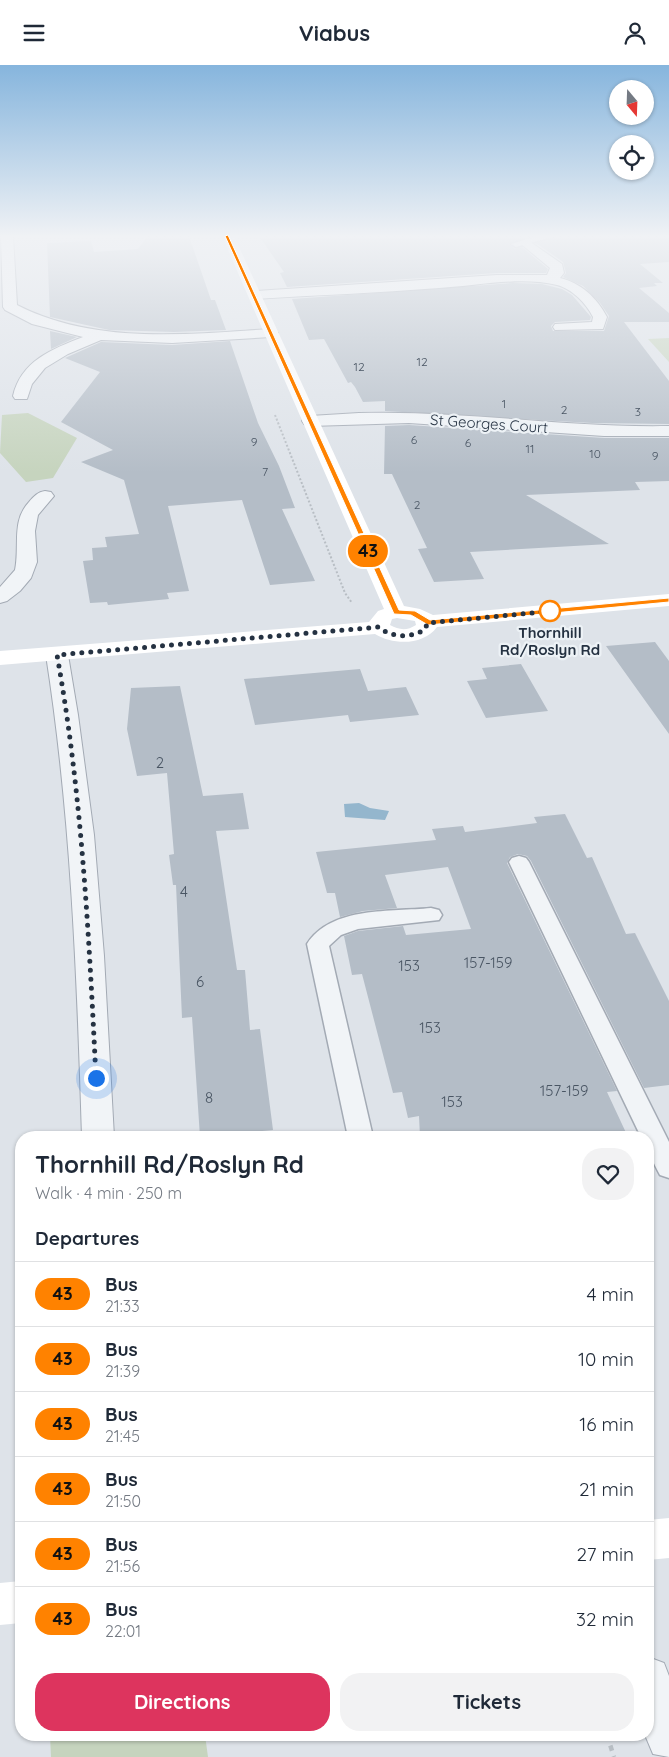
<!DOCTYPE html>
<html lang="en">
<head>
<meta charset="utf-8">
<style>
	:root { --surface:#fff; --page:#f2f2f3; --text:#1f2937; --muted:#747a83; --line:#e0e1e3; --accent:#dd345e }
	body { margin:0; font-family:Quicksand,sans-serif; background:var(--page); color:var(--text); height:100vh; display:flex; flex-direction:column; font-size:19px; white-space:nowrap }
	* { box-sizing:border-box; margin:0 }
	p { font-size:16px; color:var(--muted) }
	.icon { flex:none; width:28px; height:28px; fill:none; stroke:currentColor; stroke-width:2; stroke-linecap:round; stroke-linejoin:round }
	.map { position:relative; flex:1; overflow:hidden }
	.drawer { position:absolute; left:15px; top:1066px; width:639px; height:610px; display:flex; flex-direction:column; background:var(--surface); border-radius:20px; box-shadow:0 1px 4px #0004 }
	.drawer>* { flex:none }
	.badge { padding:0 10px; border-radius:16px; font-size:18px; line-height:32px }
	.needle { width:32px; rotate:161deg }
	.tools { position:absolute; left:609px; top:15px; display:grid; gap:10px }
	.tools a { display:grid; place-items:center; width:45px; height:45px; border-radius:50%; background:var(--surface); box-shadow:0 1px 4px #0004; font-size:25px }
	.you { position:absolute; width:25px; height:25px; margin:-12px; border:4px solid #fff; border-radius:50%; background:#1a73e8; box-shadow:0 0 0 8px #1a73e833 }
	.map>.badge { position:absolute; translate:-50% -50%; box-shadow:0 0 0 2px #fff }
	h2 { padding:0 20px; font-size:19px; line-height:45px }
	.round { display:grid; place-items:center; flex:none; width:52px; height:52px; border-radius:20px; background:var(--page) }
	.overview { display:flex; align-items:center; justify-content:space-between; height:85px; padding:0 20px }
	h1 { font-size:24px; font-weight:700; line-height:38px }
	.cta { display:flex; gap:10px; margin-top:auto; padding:10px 20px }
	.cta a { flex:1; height:58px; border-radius:20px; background:var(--accent); color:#fff; font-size:20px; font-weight:700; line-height:58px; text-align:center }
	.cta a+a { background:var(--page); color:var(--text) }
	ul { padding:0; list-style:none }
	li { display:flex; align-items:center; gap:15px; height:65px; padding:0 20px; border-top:1px solid var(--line) }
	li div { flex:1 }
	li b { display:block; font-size:19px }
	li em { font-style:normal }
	li .badge { min-width:55px; font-weight:700; text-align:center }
	header { display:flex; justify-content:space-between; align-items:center; height:65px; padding:0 20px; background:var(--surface); font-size:22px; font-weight:700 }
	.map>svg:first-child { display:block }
	.green { fill:#c6d4be }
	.water { fill:#94b6cd }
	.building { fill:#b4bdc7 }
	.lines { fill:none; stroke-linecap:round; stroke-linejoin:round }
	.lane-casing { stroke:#a3aab4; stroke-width:3 }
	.street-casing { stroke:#a3aab4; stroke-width:2 }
	.path-far1 { stroke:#b8bec4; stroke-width:2; stroke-dasharray:2 2; stroke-linecap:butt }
	.path { stroke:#b8bec4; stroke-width:4.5; stroke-dasharray:5.5 5.5; stroke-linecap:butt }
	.lane { fill:#f1f4f7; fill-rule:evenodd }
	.street { fill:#f1f4f7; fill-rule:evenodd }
	.secondary { fill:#fff; fill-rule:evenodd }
	.line { fill:#ff8200; stroke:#fff }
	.walk { stroke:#253242; stroke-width:5; stroke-dasharray:0 9 }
	.stop-dot { fill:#fff; stroke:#ff8200; stroke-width:2.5 }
	.labels { text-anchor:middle; stroke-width:4.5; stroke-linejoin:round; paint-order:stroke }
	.far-number-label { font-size:12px; fill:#495563 }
	.far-street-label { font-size:15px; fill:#253242; stroke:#edf2f6 }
	.far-stop-label { font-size:15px; font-weight:bold; fill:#253242; stroke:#edf2f6 }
	.number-label { font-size:15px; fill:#495563 }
</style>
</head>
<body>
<header><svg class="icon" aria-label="menu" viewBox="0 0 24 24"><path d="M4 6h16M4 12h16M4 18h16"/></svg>Viabus<svg class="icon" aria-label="person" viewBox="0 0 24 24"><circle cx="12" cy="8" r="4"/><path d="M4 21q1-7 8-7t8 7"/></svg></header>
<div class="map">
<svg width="669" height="1692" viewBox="0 0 669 1692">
	<rect width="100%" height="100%" fill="#dee3e9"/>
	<path class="green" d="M669,273V297L648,274Z
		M28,348L77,373L53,413L26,417L0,388L2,350Z
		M50,1670H205L208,1692H51Z"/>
	<path class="water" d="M359,738L370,743L389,746L385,755L345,752L344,739Z"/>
	<path class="building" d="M148,171H189L211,235H215L226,265L174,267L109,265L50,252L47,178L91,176L94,187L138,184Z
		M259,171H532L509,179L515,184L522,182L548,204L546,208H497L287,222L280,208L284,207Z
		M557,171H669V197L640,199L663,218H654L657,221L639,223L669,248V257H624L669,316V359L592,358L385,346V336L363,337L355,322L351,317L348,318L324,274L309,275L292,234L513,218L542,219L562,224L572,230L591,252L590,255L555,257L551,261L553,266H604L609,251L600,238L583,221L563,212L566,208L563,197L536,178Z
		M50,266L77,272L51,284Z
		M230,276L258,358L279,401L295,443L282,444L315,516L270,520L242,435L168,441L189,526L167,528L169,534L108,540L107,537L90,538L83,496L93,495L92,483L107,482L105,472L139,469L124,415L81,397L113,385L61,357L100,307L65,293L101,277L172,280Z
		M409,360L604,373H669V416L635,417L640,425L526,430L609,479L470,487L484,514L434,517L418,484L427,483L392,409H384L385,361Z
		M655,577L669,596V669L606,581Z
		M521,599L548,646L486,653L467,616L487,614L482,603Z
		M360,604L368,626L406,622L419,650L350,657L348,650L255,660L244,614Z
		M180,621L203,731L243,728L249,764L216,766L237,905H245L250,965L260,964L273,1065L200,1072L192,952L182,953L176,820H173L169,790L174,789L167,708L137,711L127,664L131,623Z
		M565,749L587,793L592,792L626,869L635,868L669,936V1020L644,1023L531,796L527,791L518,789L510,792L507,798L617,1026L607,1027L628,1072H420L419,1051L408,1053L402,1027L393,1028L362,909L352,910L344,871L358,866L403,861L406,870L471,864L448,802L385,810L397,843L363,846L340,852L335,828H327L316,787L436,775L432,764L463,761L465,767L537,758L534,752Z"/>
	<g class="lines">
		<defs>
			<path id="lane" d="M538,171H555L516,182L511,179Z
				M519,791L526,793L529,797L669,1077V1113L660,1110C653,1097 648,1087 648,1072H641L509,797L512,793Z
				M431,843L439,845L442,850L439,855L358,864L341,870L329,881L373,1072H348L307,879C331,841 392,847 431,843Z"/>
			<path id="street" d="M1,171H13L17,240C95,280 186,269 271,264L278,268L271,272L172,278L101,275L68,289L45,303L32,319L27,334H15L13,331C21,296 52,284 83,272L32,259L5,245L3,242Z
				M526,174L562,199L564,208L560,213C581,218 597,233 607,252L603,264L555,265L553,262L555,259L592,257L593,252C586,238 572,224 557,220C519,211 477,221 439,223C378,228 317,230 256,234L249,230L256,226L497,210H547L550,203L520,178Z
				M359,348C463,345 566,363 669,361V371H604L409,358L310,361L304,359L302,356L304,353L310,351Z
				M45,426L51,427L54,431L38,450L35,466L37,497L31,513L20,526L7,536L0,538V522L15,505C20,481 11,456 29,437C34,431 38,427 45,426Z
				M57,583L65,585L68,590L78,650L94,770L104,891L114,1072H82C77,910 71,750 46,590L49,585Z
				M648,1592L664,1598L669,1611V1692L653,1689L645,1670H648Z"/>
		</defs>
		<use href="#lane" class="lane-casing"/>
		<use href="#street" class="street-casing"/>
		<path class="path-far1" d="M275,350L345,528L352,538"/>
		<path class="path" d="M607,1670L614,1692"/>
		<use href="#lane" class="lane"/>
		<use href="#street" class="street"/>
		<path class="secondary" d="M222,171H234L404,541L420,544L433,550L669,529V541L437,562C423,581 393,580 375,569L0,600V586L369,557L378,546L384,544ZM397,553L415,556L416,560C407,566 399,565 390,560L392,554Z
			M669,1453V1493L648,1495V1455Z
			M21,1516V1558L0,1560V1518Z"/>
	</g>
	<linearGradient id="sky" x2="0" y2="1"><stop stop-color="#86b5dd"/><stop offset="0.42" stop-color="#f0f2f5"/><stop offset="1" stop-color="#f0f2f5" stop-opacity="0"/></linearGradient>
	<rect width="669" height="408" fill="url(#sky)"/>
	<path class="line" d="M228,170L399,545L415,546L430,555L669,533V537L428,560L411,550L394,549L225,171Z"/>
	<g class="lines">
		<path class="walk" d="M96,1013C89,872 82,729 57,590L379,562C391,573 411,573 424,565L428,558L552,546H550"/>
	</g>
	<circle class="stop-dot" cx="550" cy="546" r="10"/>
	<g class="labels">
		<g class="far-number-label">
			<text x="422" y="301">12</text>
			<text x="359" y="306">12</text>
			<text x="504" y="343">1</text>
			<text x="564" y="349">2</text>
			<text x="638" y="351">3</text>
			<text x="414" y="379">6</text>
			<text x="254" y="381">9</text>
			<text x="468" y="382">6</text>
			<text x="530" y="388">11</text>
			<text x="595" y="393">10</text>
			<text x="655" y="395">9</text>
			<text x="265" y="411">7</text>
			<text x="417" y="444">2</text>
		</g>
		<g class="far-street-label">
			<text transform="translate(489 359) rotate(4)" y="5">St Georges Court</text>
		</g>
		<g class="far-stop-label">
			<text x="550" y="573">Thornhill<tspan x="550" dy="17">Rd/Roslyn Rd</tspan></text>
		</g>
		<g class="number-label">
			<text x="160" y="703">2</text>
			<text x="184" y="832">4</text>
			<text x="488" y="903">157-159</text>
			<text x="409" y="906">153</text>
			<text x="200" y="922">6</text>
			<text x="430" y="968">153</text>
			<text x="564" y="1031">157-159</text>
			<text x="209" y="1038">8</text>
			<text x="452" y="1042">153</text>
		</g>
	</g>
</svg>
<div class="tools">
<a><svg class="needle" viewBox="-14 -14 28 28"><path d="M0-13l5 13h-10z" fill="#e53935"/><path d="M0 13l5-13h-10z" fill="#747a83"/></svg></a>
<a><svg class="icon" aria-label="locate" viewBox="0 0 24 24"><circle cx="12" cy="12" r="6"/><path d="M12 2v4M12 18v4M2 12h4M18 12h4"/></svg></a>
</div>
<div class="you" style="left:96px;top:1013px"></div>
<b class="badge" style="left:368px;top:486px;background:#ff8200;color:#111">43</b>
<section class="drawer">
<div class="overview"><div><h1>Thornhill Rd/Roslyn Rd</h1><p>Walk · 4 min · 250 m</p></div><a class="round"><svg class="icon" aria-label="heart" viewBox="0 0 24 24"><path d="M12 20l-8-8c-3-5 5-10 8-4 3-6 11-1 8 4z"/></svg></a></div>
<h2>Departures</h2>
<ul>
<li><span class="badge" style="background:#ff8200;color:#111">43</span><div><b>Bus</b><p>21:33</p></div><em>4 min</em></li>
<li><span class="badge" style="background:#ff8200;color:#111">43</span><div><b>Bus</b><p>21:39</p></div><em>10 min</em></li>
<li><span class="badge" style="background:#ff8200;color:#111">43</span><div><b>Bus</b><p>21:45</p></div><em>16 min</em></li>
<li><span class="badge" style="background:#ff8200;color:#111">43</span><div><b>Bus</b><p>21:50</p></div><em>21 min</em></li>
<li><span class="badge" style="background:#ff8200;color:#111">43</span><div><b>Bus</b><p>21:56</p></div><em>27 min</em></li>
<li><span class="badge" style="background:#ff8200;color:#111">43</span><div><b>Bus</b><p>22:01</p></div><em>32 min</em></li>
</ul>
<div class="cta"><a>Directions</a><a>Tickets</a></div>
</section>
</div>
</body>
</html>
